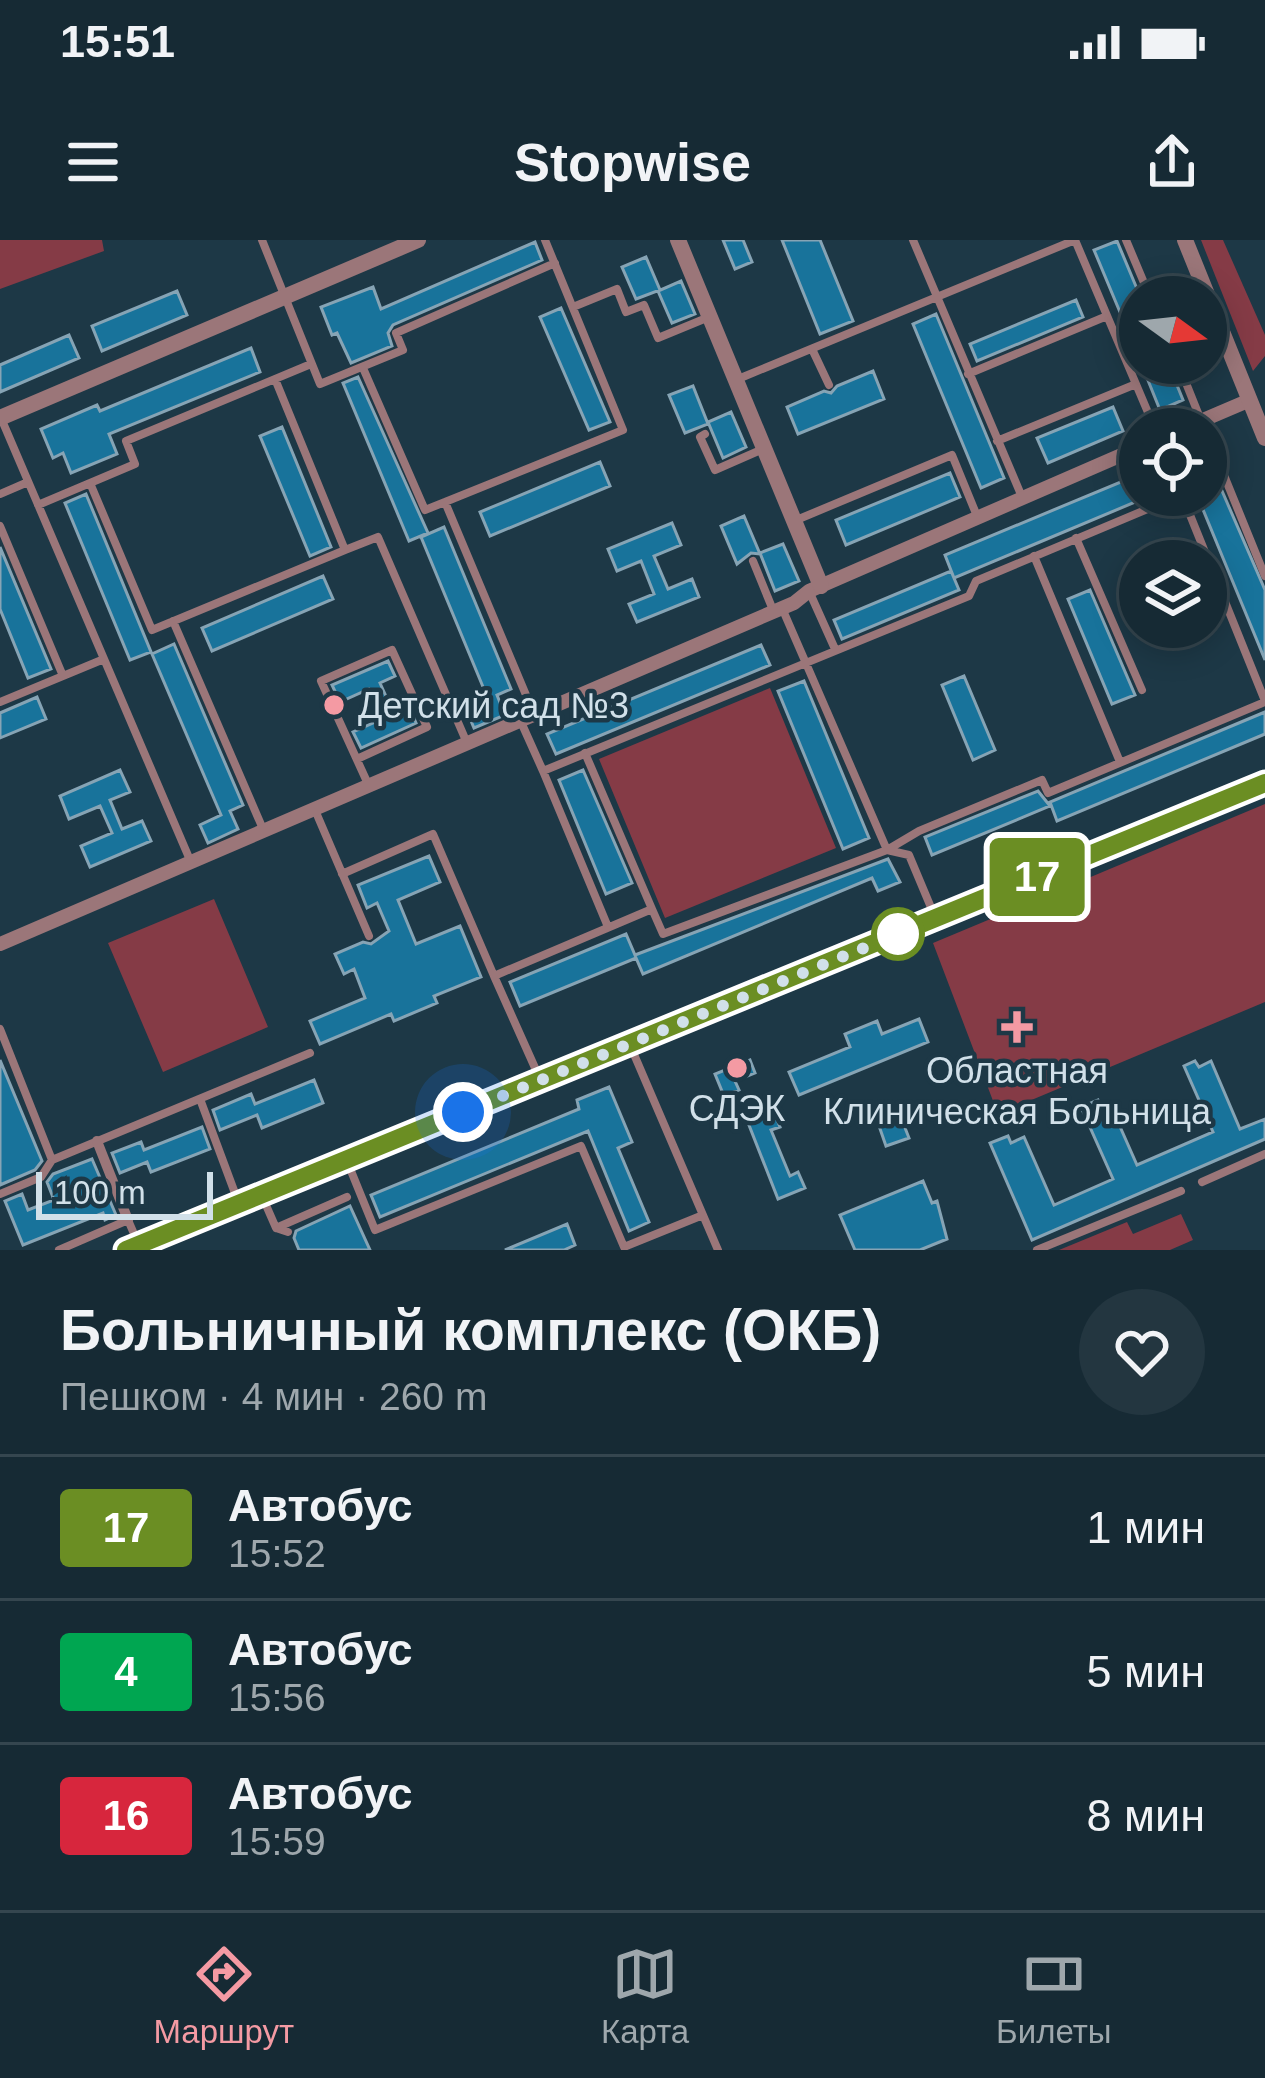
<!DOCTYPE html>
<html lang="ru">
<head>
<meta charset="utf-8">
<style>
	:root { --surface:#162a34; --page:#233640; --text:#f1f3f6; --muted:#9ea7ac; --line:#35464f; --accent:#f49aa3 }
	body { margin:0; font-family:Helvetica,sans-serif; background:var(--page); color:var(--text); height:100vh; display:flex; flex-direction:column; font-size:45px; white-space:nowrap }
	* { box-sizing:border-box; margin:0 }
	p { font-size:39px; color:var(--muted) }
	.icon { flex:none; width:66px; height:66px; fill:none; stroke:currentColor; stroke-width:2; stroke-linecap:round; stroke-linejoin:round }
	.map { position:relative; height:1010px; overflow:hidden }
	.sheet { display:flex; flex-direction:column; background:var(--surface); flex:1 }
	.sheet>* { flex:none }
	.badge { padding:0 24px; border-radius:9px; font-size:42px; line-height:78px }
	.needle { width:78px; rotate:105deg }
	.fabs { position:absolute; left:1119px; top:36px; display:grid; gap:24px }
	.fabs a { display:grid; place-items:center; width:108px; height:108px; border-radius:50%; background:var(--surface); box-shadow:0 6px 30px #0003,0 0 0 3px var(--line); font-size:60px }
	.scale { position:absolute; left:36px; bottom:30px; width:177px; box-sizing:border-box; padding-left:12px; border:6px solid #d1e0e9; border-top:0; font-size:33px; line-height:42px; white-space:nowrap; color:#d1e0e9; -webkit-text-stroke:9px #1d3846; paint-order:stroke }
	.you { position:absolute; width:60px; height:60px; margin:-30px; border:9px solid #fff; border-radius:50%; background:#1a73e8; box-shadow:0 0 0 18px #1a73e833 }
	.map>.badge { position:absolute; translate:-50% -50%; box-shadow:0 0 0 6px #fff }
	.round { display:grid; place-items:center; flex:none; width:126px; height:126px; border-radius:63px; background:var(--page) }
	.head { display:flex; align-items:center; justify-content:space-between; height:204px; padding:0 60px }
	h1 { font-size:57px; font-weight:800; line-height:90px }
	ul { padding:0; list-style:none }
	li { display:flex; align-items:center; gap:36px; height:144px; padding:0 60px; border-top:3px solid var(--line) }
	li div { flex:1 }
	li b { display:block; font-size:45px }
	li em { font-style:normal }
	li .badge { min-width:132px; font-weight:700; text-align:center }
	.status { display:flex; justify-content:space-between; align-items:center; height:84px; padding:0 60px; background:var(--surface); direction:ltr }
	.status svg { height:33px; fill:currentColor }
	header { display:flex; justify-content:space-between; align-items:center; height:156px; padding:0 60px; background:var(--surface); font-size:54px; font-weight:800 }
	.menu { display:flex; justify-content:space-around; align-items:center; height:168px; border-top:3px solid var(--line); background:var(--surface); font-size:33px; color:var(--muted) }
	.menu a { display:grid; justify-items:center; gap:6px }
	.menu .selected { color:var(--accent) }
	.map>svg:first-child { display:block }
	.green { fill:#853b46 }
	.building { fill:#18739b; stroke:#86a4b5; stroke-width:3 }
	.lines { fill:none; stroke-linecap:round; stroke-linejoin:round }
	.service { stroke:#9b7679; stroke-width:8 }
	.pedestrian { stroke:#9b7679; stroke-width:10 }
	.minor { stroke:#9b7679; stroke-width:14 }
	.tertiary { stroke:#9b7679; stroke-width:16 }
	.secondary { stroke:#d49ba0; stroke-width:18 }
	.line-casing { stroke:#fff; stroke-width:27 }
	.line { stroke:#6b8e23; stroke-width:18 }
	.walk { stroke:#d1e0e9; stroke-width:12; stroke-dasharray:0 21.6 }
	.poi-dot { fill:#f49aa3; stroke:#1d3846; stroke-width:4.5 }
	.stop-dot { fill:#fff; stroke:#6b8e23; stroke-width:6 }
	.labels { text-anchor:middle; stroke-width:9; stroke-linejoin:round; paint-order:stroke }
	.poi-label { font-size:36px; fill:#d1e0e9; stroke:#1d3846 }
</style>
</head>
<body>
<div class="status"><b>15:51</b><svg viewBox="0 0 49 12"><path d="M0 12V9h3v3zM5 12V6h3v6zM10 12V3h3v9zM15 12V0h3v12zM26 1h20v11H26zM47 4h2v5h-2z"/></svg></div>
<header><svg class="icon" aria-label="menu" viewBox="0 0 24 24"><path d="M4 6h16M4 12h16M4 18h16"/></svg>Stopwise<svg class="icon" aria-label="share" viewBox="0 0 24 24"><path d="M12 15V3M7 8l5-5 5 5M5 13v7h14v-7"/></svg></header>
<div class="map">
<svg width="1265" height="1010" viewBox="0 0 1265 1010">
	<rect width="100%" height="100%" fill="#1d3846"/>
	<path class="green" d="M0,0H102L104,11L0,49Z
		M1201,0H1223L1265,95V116L1253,131Z
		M770,448L836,608L665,678L599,519Z
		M1265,564V762L998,874L933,703Z
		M214,659L268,787L163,832L108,703Z
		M1181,974L1193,1000L1170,1010H1059L1127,982L1133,994Z"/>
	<path class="building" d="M723,0H743L752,22L735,29Z
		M782,0H820L853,81L820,94Z
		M1117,1L1140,56V120L1094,10Z
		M535,2L542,20L393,85L388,93L392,106L351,123L337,93L332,95L321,67L373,47L381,69Z
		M646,17L660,50L636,59L622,27Z
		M681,41L695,74L672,83L658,51Z
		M177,51L187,75L102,111L92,86Z
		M1076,60L1083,77L977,121L970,104Z
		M561,68L610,182L589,190L540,77Z
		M936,74L1004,238L981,248L913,84Z
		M69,95L79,118L0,152V125Z
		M251,108L260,132L109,194L117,214L71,233L63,213L53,218L41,189L97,165L100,171Z
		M1141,123H1168L1183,160L1160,170Z
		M873,131L884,159L798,194L787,167L824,151L831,153L837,146Z
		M358,137L428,293L409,301L343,143Z
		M693,146L708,184L685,193L669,155Z
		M1113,167L1123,191L1048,223L1037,198Z
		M731,172L746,207L723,218L708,182Z
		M282,187L331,307L310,316L260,196Z
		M600,222L610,246L490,296L480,272Z
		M950,233L960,257L846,305L836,280Z
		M1140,234V260L954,338L945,315Z
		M1216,237L1265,350V420L1197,255H1206V241Z
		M86,254L151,412L130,420L65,263Z
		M744,276L760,314L751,313L737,324L721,286Z
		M672,283L681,305L654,316L668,349L692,339L699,357L637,382L629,364L654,354L641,321L617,331L608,309Z
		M444,287L511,449L497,455L505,475L474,488L466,469L488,459L421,297Z
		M783,304L799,341L775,351L760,313Z
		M0,307L51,429L28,438L0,369Z
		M951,331L959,350L842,399L834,380Z
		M323,336L333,359L212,411L202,388Z
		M1090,350L1135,455L1112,464L1068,359Z
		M174,404L243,565L230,571L238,589L208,603L200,585L221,575L152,414Z
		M761,405L770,425L556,514L547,494Z
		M388,421L395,436L380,443L394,474L409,467L416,483L361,508L353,492L382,479L369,449L340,462L332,445Z
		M964,436L995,510L973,520L942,445Z
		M804,441L869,598L843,609L778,451Z
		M37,457L46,479L0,498V473Z
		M1265,472V494L1057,581L1050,562Z
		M120,530L130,552L110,560L122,589L142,581L151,601L90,627L81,606L112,593L100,566L69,579L60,556Z
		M583,530L632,643L606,654L559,540Z
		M1038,551L1050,566L932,615L925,597Z
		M429,616L440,642L398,660L416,704L460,686L481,737L434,756L437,763L394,781L391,774L320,804L310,781L365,758L354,729L344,734L335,714L363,702L371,704L389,691L377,663L367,668L358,645Z
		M888,619L900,642L878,651L872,638L643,734L636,718L520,766L510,742L626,694L635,715Z
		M919,779L928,802L799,855L789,832L850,807L845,794L877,781L882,794Z
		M0,820L42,921L35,930L0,945Z
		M750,820L755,833L735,841L739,850L724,856L715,834Z
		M1195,821L1199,827L1211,821L1240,889L1265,879V899L1032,1000L990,903L1008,896L1011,903L1024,897L1054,965L1113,939L1081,867L1098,860L1101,867L1110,864L1137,925L1213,892L1184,826Z
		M314,840L323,863L262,888L257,875L220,890L213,870L251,854L255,864Z
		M609,847L632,902L618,908L649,982L629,991L588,891L380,977L371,955L579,869L577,860Z
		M773,870L780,887L771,890L790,936L798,932L805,948L778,959L747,880Z
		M900,875L909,898L886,906L878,883Z
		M202,887L210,909L151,932L147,922L120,933L112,913L141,902L144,910Z
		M92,919L116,975L105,980L103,973L23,1005L5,961L22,954L28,970L54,960L47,942L53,934Z
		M923,941L932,963L937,961L947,999L920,1010H855L840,975Z
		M350,966L370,1010H299L294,998L296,991Z
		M567,984L575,1005L564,1010H505Z"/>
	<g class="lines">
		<path class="service" d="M262,0L320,144L403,110L396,93L555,23
			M913,0L1022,257
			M1075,0L1155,189
			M1126,0L1150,57
			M573,67L617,49L626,72L644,65L658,98L709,77
			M812,109L829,145
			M1178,123L1202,183
			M363,128L425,270L445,262L534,474
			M968,134L1107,76
			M738,139L1075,0
			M1,178L190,620
			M1206,191L1265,336
			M705,194L700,197L715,230L763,209
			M997,201L1136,144
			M90,243L152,390L345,310L275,139
			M0,254L28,242
			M1182,255L1265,461
			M445,262L623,190L545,0
			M38,265L135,224L126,201L311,124
			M794,281L952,215L977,276
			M0,286L63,436
			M1076,298L1142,450
			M345,310L378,297L467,503
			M1034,316L1120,522
			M753,321L773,370
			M809,351L835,409
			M782,368L887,610L909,615L935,677
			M173,381L263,589
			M0,462L104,419
			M521,482L543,531L969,356L976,341L1181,255
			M585,513L652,669
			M357,519L427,487L392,410L321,441L368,544
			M543,531L608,687
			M315,570L369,696
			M342,634L433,594L494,736
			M0,789L52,920
			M630,805L718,1010
			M540,839L494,736L652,669L663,694L887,610L919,591L1042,540L1048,553L1265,462
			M200,859L239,964
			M347,921L375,990L581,906L624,1007L703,975
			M1202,942L1265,914
			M0,954L41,937L52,920L310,813
			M262,956L276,988L288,992
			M276,988L347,957
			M59,1010L128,980L138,1003
			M1037,1010L1181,951"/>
		<path class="pedestrian" d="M97,901L128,980"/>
		<path class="minor" d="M1182,189L1250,160
			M0,704L794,363L809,351L1140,207"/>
		<path class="tertiary" d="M678,0L821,346
			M1185,0L1265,198
			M0,178L418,0"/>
		<path class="secondary" d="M126,1010L1265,543"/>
	</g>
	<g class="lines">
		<defs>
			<path id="line" d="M126,1010L1265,543"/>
		</defs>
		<use href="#line" class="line-casing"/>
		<use href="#line" class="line"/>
		<path class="walk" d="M463,872L898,694"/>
	</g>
	<g class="poi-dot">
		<circle cx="334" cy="465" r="12"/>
		<path d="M1011 769h12v12h12v12h-12v12h-12v-12h-12v-12h12z"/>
		<circle cx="737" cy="828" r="12"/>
	</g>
	<circle class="stop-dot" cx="898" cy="694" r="24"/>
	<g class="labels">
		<g class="poi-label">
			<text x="358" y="478" text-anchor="start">Детский сад №3</text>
			<text x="1017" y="843">Областная<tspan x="1017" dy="41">Клиническая Больница</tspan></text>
			<text x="737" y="881">СДЭК</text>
		</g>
	</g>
</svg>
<div class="fabs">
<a><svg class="needle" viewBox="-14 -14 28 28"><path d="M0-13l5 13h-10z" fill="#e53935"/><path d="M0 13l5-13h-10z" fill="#9ea7ac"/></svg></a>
<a><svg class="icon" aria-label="locate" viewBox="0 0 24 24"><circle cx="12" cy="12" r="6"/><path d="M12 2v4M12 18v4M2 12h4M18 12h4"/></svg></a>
<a><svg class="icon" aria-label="layers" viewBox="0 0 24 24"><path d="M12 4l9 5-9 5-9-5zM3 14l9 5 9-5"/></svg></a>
</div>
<div class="scale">100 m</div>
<div class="you" style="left:463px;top:872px"></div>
<b class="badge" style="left:1037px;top:637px;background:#6b8e23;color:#fff">17</b>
</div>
<section class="sheet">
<div class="head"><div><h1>Больничный комплекс (ОКБ)</h1><p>Пешком · 4 мин · 260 m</p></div><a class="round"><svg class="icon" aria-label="heart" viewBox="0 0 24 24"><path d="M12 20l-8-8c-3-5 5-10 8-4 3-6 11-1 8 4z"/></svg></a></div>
<ul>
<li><span class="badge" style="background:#6b8e23;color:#fff">17</span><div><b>Автобус</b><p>15:52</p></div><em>1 мин</em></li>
<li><span class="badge" style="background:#00a651;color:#fff">4</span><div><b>Автобус</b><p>15:56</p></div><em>5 мин</em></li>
<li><span class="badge" style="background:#d7263d;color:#fff">16</span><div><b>Автобус</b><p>15:59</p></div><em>8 мин</em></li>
</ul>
</section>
<nav class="menu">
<a class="selected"><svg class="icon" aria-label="directions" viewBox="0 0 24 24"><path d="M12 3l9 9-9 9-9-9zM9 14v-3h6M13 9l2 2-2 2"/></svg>Маршрут</a>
<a><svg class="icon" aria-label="map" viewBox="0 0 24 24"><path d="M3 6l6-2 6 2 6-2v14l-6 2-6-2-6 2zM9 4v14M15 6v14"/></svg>Карта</a>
<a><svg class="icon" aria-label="tickets" viewBox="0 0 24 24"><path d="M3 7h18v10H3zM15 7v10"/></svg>Билеты</a>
</nav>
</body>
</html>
